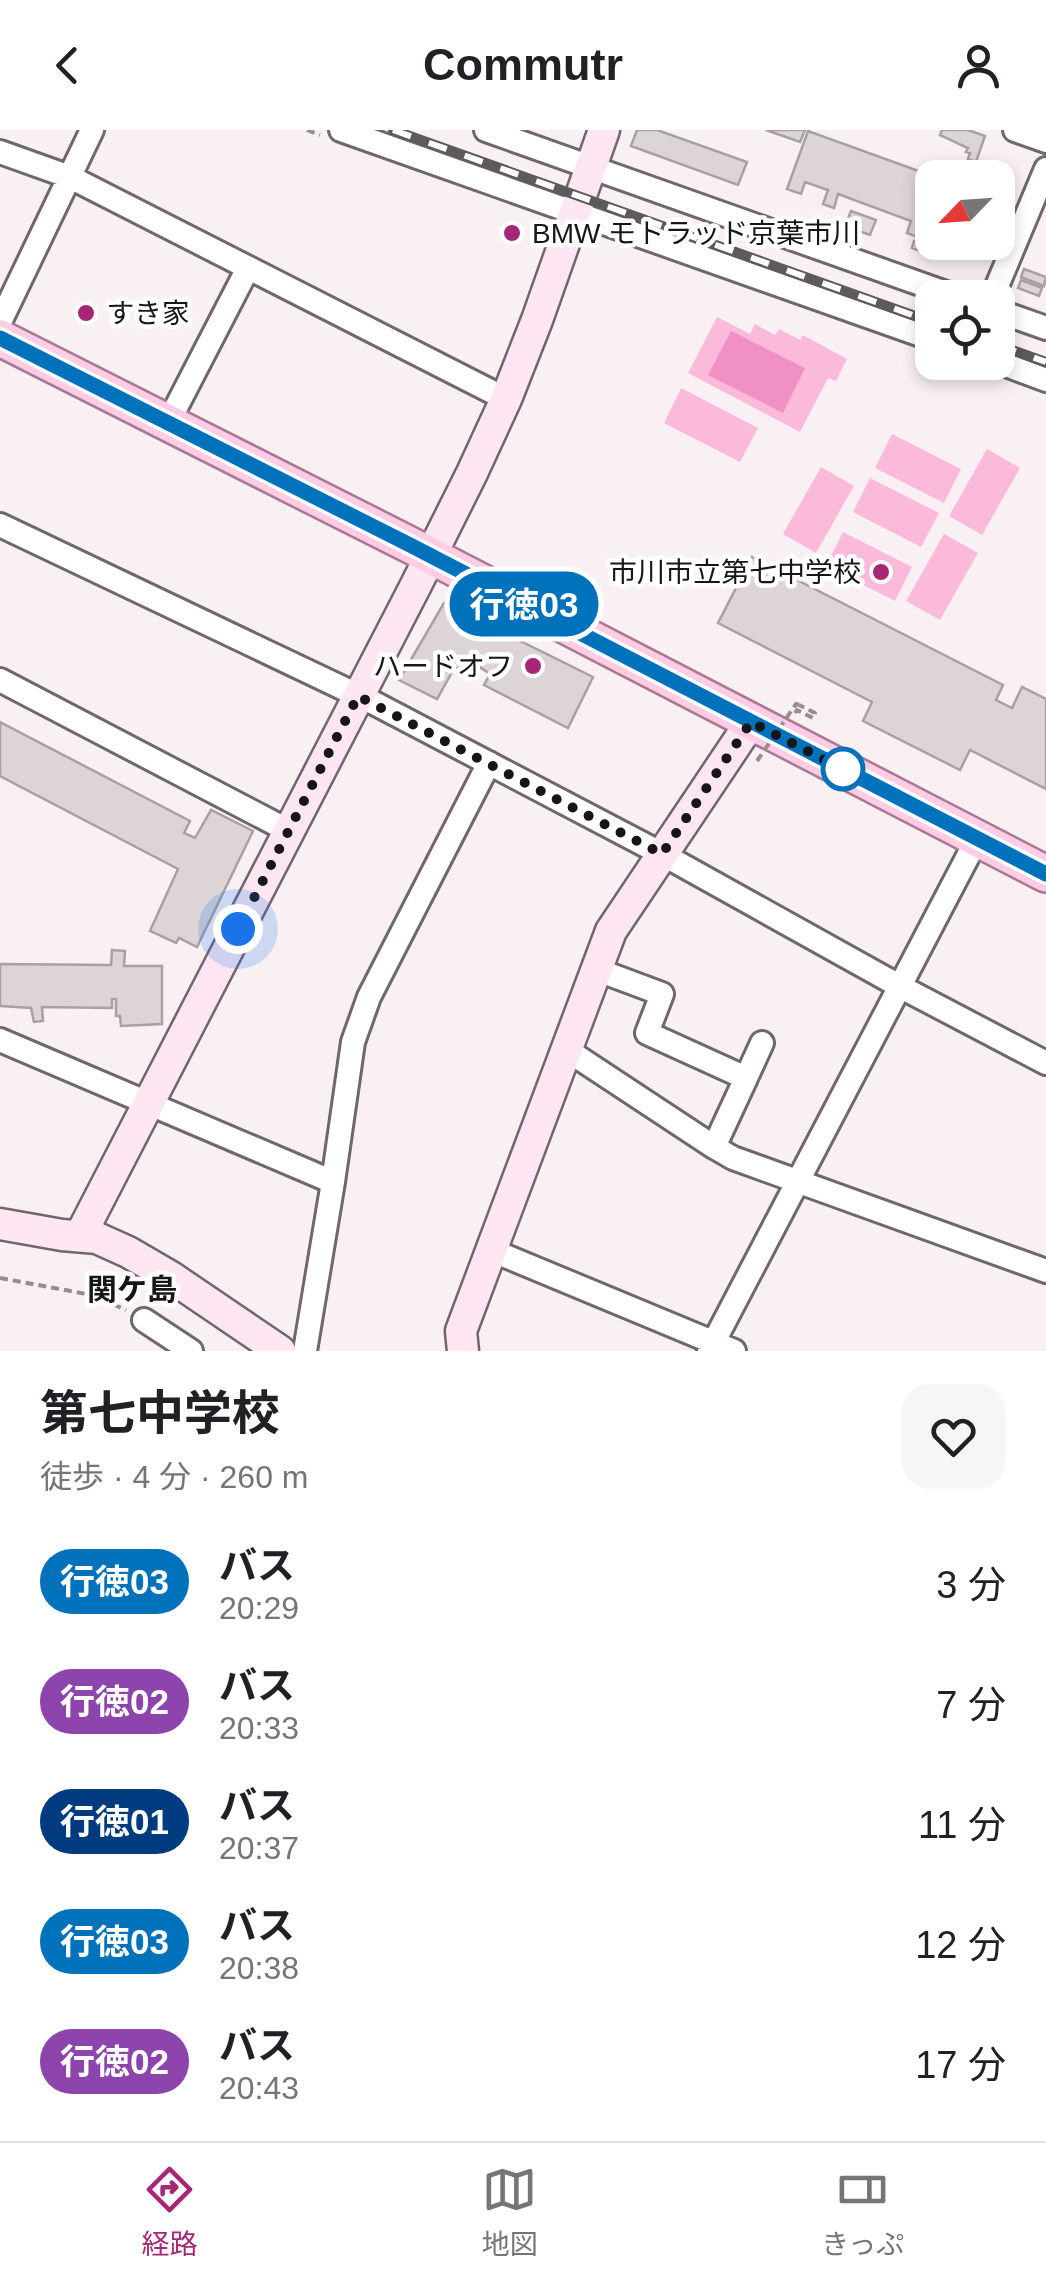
<!DOCTYPE html>
<html lang="ja">
<head>
<meta charset="utf-8">
<style>
	:root { --surface:#fff; --page:#f6f6f6; --text:#202124; --muted:#757577; --line:#e0e0e0; --accent:#a72776 }
	body { margin:0; font-family:Arial,"Noto Sans JP",sans-serif; background:var(--page); color:var(--text); height:100vh; display:flex; flex-direction:column; font-size:38px; white-space:nowrap }
	* { box-sizing:border-box; margin:0 }
	p { font-size:32px; color:var(--muted) }
	.icon { flex:none; width:55px; height:55px; fill:none; stroke:currentColor; stroke-width:2; stroke-linecap:round; stroke-linejoin:round }
	.map { position:relative; height:1221px; overflow:hidden }
	.sheet { display:flex; flex-direction:column; background:var(--surface); flex:1 }
	.sheet>* { flex:none }
	.badge { padding:0 20px; border-radius:32px; font-size:35px; line-height:65px }
	.needle { width:65px; rotate:245deg }
	.tools { position:absolute; left:915px; top:30px; display:grid; gap:20px }
	.tools a { display:grid; place-items:center; width:100px; height:100px; border-radius:20px; background:var(--surface); box-shadow:0 5px 15px #0003; font-size:50px }
	.you { position:absolute; width:50px; height:50px; margin:-25px; border:8px solid #fff; border-radius:50%; background:#1a73e8; box-shadow:0 0 0 15px #1a73e833 }
	.map>.badge { position:absolute; translate:-50% -50%; box-shadow:0 0 0 5px #fff }
	.round { display:grid; place-items:center; flex:none; width:105px; height:105px; border-radius:30px; background:var(--page) }
	.overview { display:flex; align-items:center; justify-content:space-between; height:170px; padding:0 40px }
	h1 { font-size:48px; font-weight:700; line-height:75px }
	ul { padding:0; list-style:none }
	li { display:flex; align-items:center; gap:30px; height:120px; padding:0 40px }
	li div { flex:1 }
	li b { display:block; font-size:38px }
	li em { font-style:normal }
	li .badge { min-width:110px; font-weight:700; text-align:center }
	header { display:flex; justify-content:space-between; align-items:center; height:130px; padding:0 40px; background:var(--surface); font-size:45px; font-weight:700 }
	.menu { display:flex; justify-content:space-around; align-items:center; height:140px; border-top:2px solid var(--line); background:var(--surface); font-size:28px; color:var(--muted) }
	.menu a { display:grid; justify-items:center; gap:5px }
	.menu .on { color:var(--accent) }
	.map>svg:first-child { display:block }
	.green { fill:#fcbadb }
	.water { fill:#ef91c2 }
	.building { fill:#ddd4d8; stroke:#a9a0a4; stroke-width:2.5 }
	.lines { fill:none; stroke-linecap:round; stroke-linejoin:round }
	.street-casing { stroke:#6f676b; stroke-width:28 }
	.secondary-casing { stroke:#6f676b; stroke-width:35 }
	.primary-casing { stroke:#ab7791; stroke-width:40 }
	.path { stroke:#948e91; stroke-width:4; stroke-dasharray:8 5; stroke-linecap:butt }
	.street { stroke:#fff; stroke-width:22 }
	.secondary { stroke:#fee6f2; stroke-width:30 }
	.primary { stroke:#fccde5; stroke-width:35 }
	.rail-casing { stroke:#5e595b; stroke-width:10 }
	.rail { stroke:#fff; stroke-width:6; stroke-dasharray:19; stroke-linecap:butt }
	.path-bridge { stroke:#948e91; stroke-width:4; stroke-dasharray:8 5; stroke-linecap:butt }
	.line-casing { stroke:#fff; stroke-width:22 }
	.line { stroke:#0072bc; stroke-width:15 }
	.walk { stroke:#181516; stroke-width:10; stroke-dasharray:0 18 }
	.poi-dot { fill:#a72776; stroke:#fff; stroke-width:4 }
	.stop-dot { fill:#fff; stroke:#0072bc; stroke-width:5 }
	.labels { text-anchor:middle; stroke-width:9; stroke-linejoin:round; paint-order:stroke }
	.poi-label { font-size:28px; fill:#181516; stroke:#fff; text-anchor:start }
	.neighbourhood-label { font-size:30px; font-weight:bold; fill:#181516; stroke:#fff }
</style>
</head>
<body>
<header><svg class="icon" aria-label="back" viewBox="0 0 24 24"><path d="M15 5l-7 7 7 7"/></svg>Commutr<svg class="icon" aria-label="person" viewBox="0 0 24 24"><circle cx="12" cy="8" r="4"/><path d="M4 21q1-7 8-7t8 7"/></svg></header>
<div class="map">
<svg width="1046" height="1221" viewBox="0 0 1046 1221">
	<rect width="100%" height="100%" fill="#f9f0f4"/>
	<path class="green" d="M717,187L750,204L755,194L775,205L779,199L800,210L803,205L847,229L836,251L828,248L800,302L688,243Z
		M681,258L758,298L740,332L664,293Z
		M892,304L961,339L944,373L875,338Z
		M987,319L1020,338L982,405L949,386Z
		M821,337L854,356L816,423L783,404Z
		M870,348L939,383L921,417L853,382Z
		M843,402L912,437L895,471L826,436Z
		M944,404L978,423L940,490L906,471Z"/>
	<path class="water" d="M731,201L805,238L783,283L708,245Z"/>
	<path class="building" d="M637,0H657L747,32L738,55L631,16Z
		M766,0H805L800,12Z
		M942,0H968L985,6L976,32L968,29L970,23L966,22L968,18L940,5Z
		M808,1L938,48H932V94H930L929,97L922,95L917,107L907,103L911,91L838,64L834,78L823,74L828,60L805,52L801,64L787,59Z
		M851,81L876,90L870,105L845,96Z
		M924,99L932,103V112H935L931,125L912,118L914,111L919,113Z
		M1024,139L1046,147L1044,156L1021,147Z
		M1021,150L1042,158L1039,166L1018,158Z
		M752,427L1003,555L996,570L1012,578L1022,557L1046,569V659L970,620L960,640L863,591L872,572L718,493Z
		M444,473L593,547L568,598L484,555L490,544L475,534L467,545L455,537L437,569L399,550Z
		M0,592L190,691L184,703L195,708L211,680L253,701L197,817L179,808L176,813L150,801L178,739L0,646Z
		M112,820L125,821L124,836H162V894L121,896L120,886H116V869H112V878L42,877L43,891L34,892L31,878L0,876V834L111,835Z"/>
	<g class="lines">
		<defs>
			<path id="street" d="M341,0L932,209
				M486,0L960,168
				M1015,0L1046,11
				M0,22L70,47L506,269
				M992,168L1046,39
				M998,181L1046,198
				M0,192L92,0
				M998,232L1046,250
				M168,293L248,138
				M0,395L374,573L662,724L901,857L1046,933
				M0,550L289,701
				M595,839L662,864L647,903L746,948L714,1017
				M0,910L333,1052
				M567,920L714,1017L733,1028L1046,1141
				M746,948L762,913
				M491,1120L734,1221
				M144,1190L191,1221
				M305,1221L333,1052L353,912L369,867L489,633
				M709,1221L977,709"/>
			<path id="secondary" d="M0,1094L62,1105L97,1108L128,1122L171,1147L280,1221
				M80,1106L416,455L472,343L506,269L537,190L604,0
				M463,1221L461,1201L611,801L751,592"/>
			<path id="primary" d="M0,208L410,415L1046,744"/>
		</defs>
		<use href="#street" class="street-casing"/>
		<use href="#secondary" class="secondary-casing"/>
		<use href="#primary" class="primary-casing"/>
		<path class="path" d="M307,0L320,5
			M961,232L975,238
			M795,583L797,580L813,588L815,583L799,575
			M0,1148L92,1165L126,1180"/>
		<use href="#street" class="street"/>
		<use href="#secondary" class="secondary"/>
		<use href="#primary" class="primary"/>
		<defs>
			<path id="rail" d="M393,0L932,192
				M998,215L1046,232"/>
		</defs>
		<use href="#rail" class="rail-casing"/>
		<use href="#rail" class="rail"/>
		<path class="path-bridge" d="M757,631L796,574L799,575"/>
	</g>
	<g class="lines">
		<defs>
			<path id="line" d="M0,208L410,415L1046,744"/>
		</defs>
		<use href="#line" class="line-casing"/>
		<use href="#line" class="line"/>
		<path class="walk" d="M238,799L358,566L662,724L751,592L848,642L843,639"/>
	</g>
	<g class="poi-dot">
		<circle cx="512" cy="103" r="10"/>
		<circle cx="86" cy="183" r="10"/>
		<circle cx="881" cy="442" r="10"/>
		<circle cx="533" cy="536" r="10"/>
	</g>
	<circle class="stop-dot" cx="843" cy="639" r="20"/>
	<g class="labels">
		<g class="poi-label">
			<text x="532" y="113">BMW モトラッド京葉市川</text>
			<text x="106" y="193">すき家</text>
			<text x="861" y="452" text-anchor="end">市川市立第七中学校</text>
			<text x="513" y="546" text-anchor="end">ハードオフ</text>
		</g>
		<g class="neighbourhood-label">
			<text x="132" y="1170">関ケ島</text>
		</g>
	</g>
</svg>
<div class="tools">
<a><svg class="needle" viewBox="-14 -14 28 28"><path d="M0-13l5 13h-10z" fill="#e53935"/><path d="M0 13l5-13h-10z" fill="#757577"/></svg></a>
<a><svg class="icon" aria-label="locate" viewBox="0 0 24 24"><circle cx="12" cy="12" r="6"/><path d="M12 2v4M12 18v4M2 12h4M18 12h4"/></svg></a>
</div>
<div class="you" style="left:238px;top:799px"></div>
<b class="badge" style="left:524px;top:474px;background:#0072bc;color:#fff">行徳03</b>
</div>
<section class="sheet">
<div class="overview"><div><h1>第七中学校</h1><p>徒歩 · 4 分 · 260 m</p></div><a class="round"><svg class="icon" aria-label="heart" viewBox="0 0 24 24"><path d="M12 20l-8-8c-3-5 5-10 8-4 3-6 11-1 8 4z"/></svg></a></div>
<ul>
<li><span class="badge" style="background:#0072bc;color:#fff">行徳03</span><div><b>バス</b><p>20:29</p></div><em>3 分</em></li>
<li><span class="badge" style="background:#8e44ad;color:#fff">行徳02</span><div><b>バス</b><p>20:33</p></div><em>7 分</em></li>
<li><span class="badge" style="background:#003b80;color:#fff">行徳01</span><div><b>バス</b><p>20:37</p></div><em>11 分</em></li>
<li><span class="badge" style="background:#0072bc;color:#fff">行徳03</span><div><b>バス</b><p>20:38</p></div><em>12 分</em></li>
<li><span class="badge" style="background:#8e44ad;color:#fff">行徳02</span><div><b>バス</b><p>20:43</p></div><em>17 分</em></li>
</ul>
</section>
<nav class="menu">
<a class="on"><svg class="icon" aria-label="directions" viewBox="0 0 24 24"><path d="M12 3l9 9-9 9-9-9zM9 14v-3h6M13 9l2 2-2 2"/></svg>経路</a>
<a><svg class="icon" aria-label="map" viewBox="0 0 24 24"><path d="M3 6l6-2 6 2 6-2v14l-6 2-6-2-6 2zM9 4v14M15 6v14"/></svg>地図</a>
<a><svg class="icon" aria-label="tickets" viewBox="0 0 24 24"><path d="M3 7h18v10H3zM15 7v10"/></svg>きっぷ</a>
</nav>
</body>
</html>
